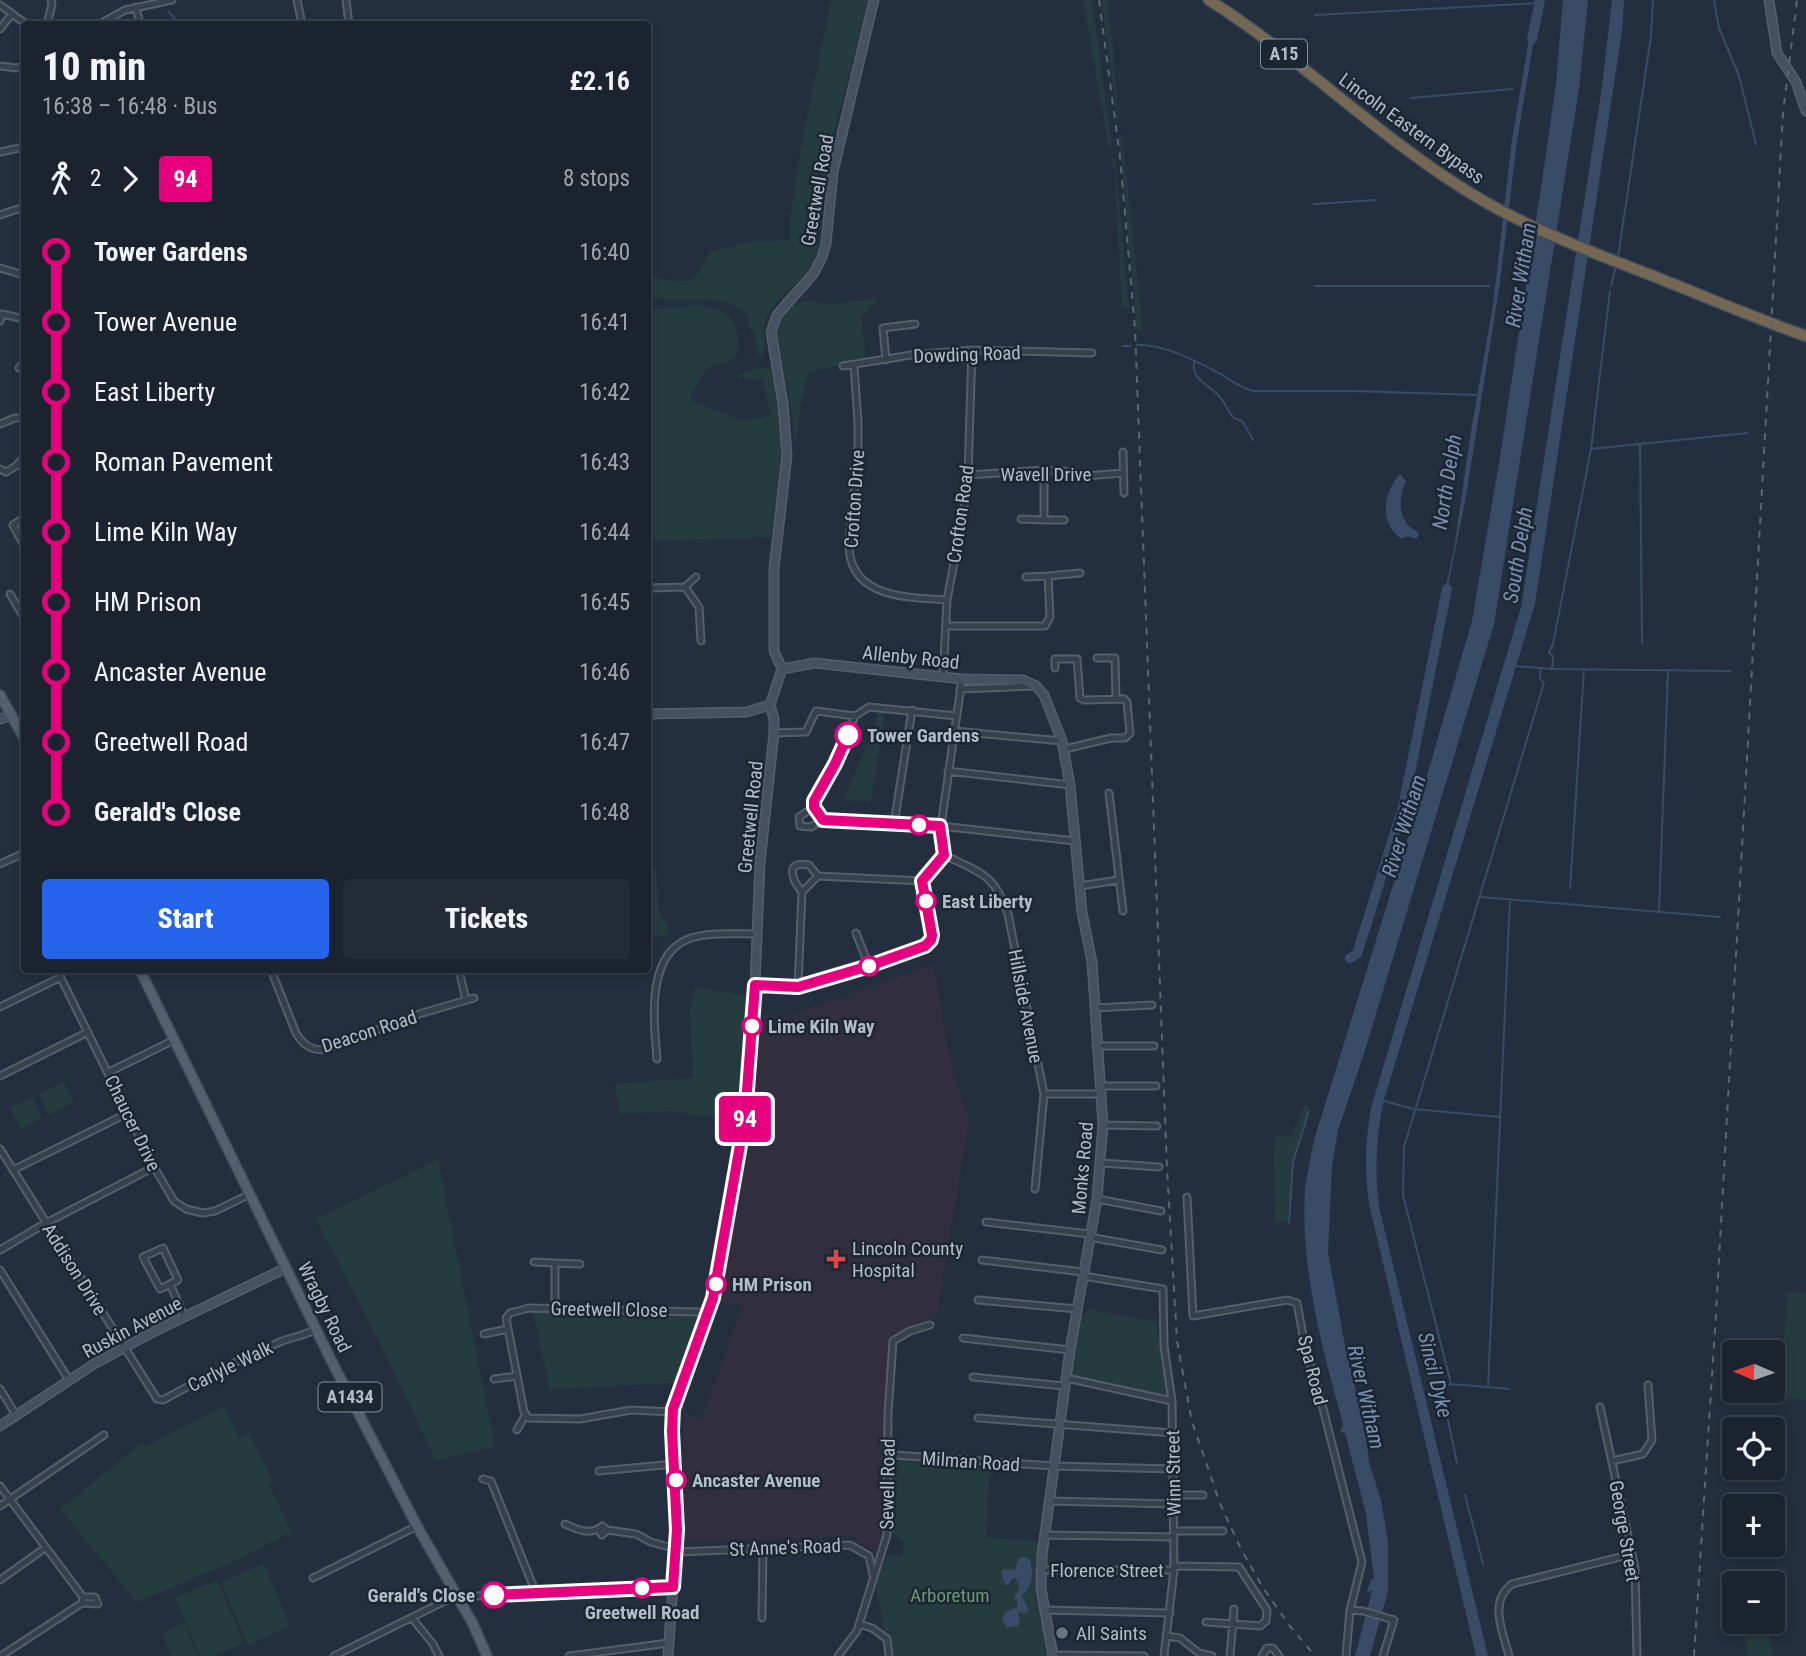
<!DOCTYPE html>
<html lang="en">
<head>
<meta charset="utf-8">
<style>
	:root { --surface:#1a232e; --page:#232b36; --text:#f1f3f6; --muted:#9fa4aa; --line:#38404a; --accent:#2563eb }
	body { margin:0; font-family:"Roboto Condensed",sans-serif; background:var(--page); color:var(--text); height:100vh; display:flex; flex-direction:column; font-size:26px; white-space:nowrap }
	* { box-sizing:border-box; margin:0 }
	p { font-size:23px; color:var(--muted) }
	.icon { flex:none; width:38px; height:38px; fill:none; stroke:currentColor; stroke-width:2; stroke-linecap:round; stroke-linejoin:round }
	.map { position:relative; flex:1; overflow:hidden }
	.sheet { position:absolute; left:21px; top:21px; width:630px; height:952px; display:flex; flex-direction:column; background:var(--surface); border-radius:7px; box-shadow:0 4px 10px #0003,0 0 0 2px var(--line) }
	.sheet>* { flex:none }
	.badge { padding:0 14px; border-radius:5px; font-size:24px; line-height:46px }
	.needle { width:46px; rotate:272deg }
	.fabs { position:absolute; left:1722px; top:1340px; display:grid; gap:14px }
	.fabs a { display:grid; place-items:center; width:63px; height:63px; border-radius:7px; background:var(--surface); box-shadow:0 4px 10px #0003,0 0 0 2px var(--line); font-size:35px }
	.map>.badge { position:absolute; translate:-50% -50%; box-shadow:0 0 0 4px #fff }
	.legs { display:flex; align-items:center; gap:10px; height:77px; padding:0 21px; font-size:23px }
	.legs p { margin-inline-start:auto }
	.overview { display:flex; align-items:center; justify-content:space-between; height:119px; padding:0 21px }
	h1 { font-size:38px; font-weight:800; line-height:52px }
	.cta { display:flex; gap:14px; margin-top:auto; padding:14px 21px }
	.cta a { flex:1; height:80px; border-radius:7px; background:var(--accent); color:#fff; font-size:28px; font-weight:800; line-height:80px; text-align:center }
	.cta a+a { background:var(--page); color:var(--text) }
	ul { padding:0 21px; list-style:none }
	li { display:flex; align-items:center; gap:24px; height:70px; font-size:26px }
	li i { display:grid; place-items:center; width:10px; height:100%; margin:0 9px; background:currentColor }
	li i::after { content:''; width:18px; height:18px; margin:-9px; border:5px solid; border-radius:50%; background:var(--surface) }
	li p { margin-inline-start:auto }
	li:first-child i { background:linear-gradient(#0000 50%,currentColor 0) }
	li:last-child i { background:linear-gradient(currentColor 50%,#0000 0) }
	.map>svg:first-child { display:block }
	.medical { fill:#312f3f }
	.green { fill:#253c3f }
	.water { fill:#384c68 }
	.lines { fill:none; stroke-linecap:round; stroke-linejoin:round }
	.stream { stroke:#384c68; stroke-width:2 }
	.river { stroke:#384c68; stroke-width:10 }
	.street-casing { stroke:#555f6c; stroke-width:9 }
	.secondary-casing { stroke:#555f6c; stroke-width:11 }
	.primary-casing { stroke:#404a57; stroke-width:12 }
	.highway-casing { stroke:#424c59; stroke-width:13 }
	.street { stroke:#37414e; stroke-width:5 }
	.secondary { stroke:#455061; stroke-width:8 }
	.primary { stroke:#55606e; stroke-width:9 }
	.highway { stroke:#746754; stroke-width:10 }
	.rail { stroke:#596575; stroke-width:2; stroke-dasharray:7 7; stroke-linecap:butt }
	.line-1-casing { stroke:#fff; stroke-width:16 }
	.line-1 { stroke:#e6007e; stroke-width:10 }
	.stop-1-dot { fill:#fff; stroke:#e6007e; stroke-width:3.5 }
	.health-dot { fill:#e0444e; stroke:#1c2633; stroke-width:2.5 }
	.worship-dot { fill:#6b7280; stroke:#1c2633; stroke-width:2.5 }
	.labels { text-anchor:middle; stroke-width:5; stroke-linejoin:round; paint-order:stroke }
	.shield { fill:#1c2633; stroke:#868f9c; stroke-width:2 }
	.shield-label { font-size:18px; font-weight:bold; fill:#b3bcc9 }
	.street-label { font-size:19px; fill:#b3bcc9; stroke:#1c2633 }
	.stop-label { font-size:19px; font-weight:bold; fill:#b3bcc9; stroke:#1c2633; text-anchor:start }
	.poi-label { font-size:19px; fill:#b3bcc9; stroke:#1c2633; text-anchor:start }
	.park-label { font-size:19px; fill:#699a74; stroke:#1c2633 }
	.water-label { font-size:21px; font-style:italic; fill:#7a92b2; stroke:#1c2633 }
</style>
</head>
<body>
<div class="map">
<svg width="1806" height="1656" viewBox="0 0 1806 1656">
	<rect width="100%" height="100%" fill="#232f3e"/>
	<path class="medical" d="M934,964L953,1074L969,1120L937,1317L889,1340L884,1540L875,1552L852,1536L682,1542L684,1413L702,1419L742,1306L717,1301L750,1113L758,1014L785,1017Z"/>
	<path class="green" d="M831,0H868C854,57 838,114 826,172C820,200 826,231 815,257C805,284 779,292 768,315C760,330 768,343 763,356L758,355L755,333L749,327V317C723,289 682,304 648,297V277C681,280 695,292 708,253L747,242L790,240V217L802,142Z
		M1083,0H1092L1112,148H1109Z
		M1101,0H1107L1113,46L1119,132Z
		M1119,135H1122L1143,331H1137Z
		M1111,158H1115L1129,307H1122L1115,173Z
		M878,299L861,317L866,359L808,372L801,404L795,446L791,406L778,342L777,329L780,318L788,308L804,301L832,304Z
		M697,305C732,312 743,321 736,357C728,363 716,363 708,369C702,374 692,392 690,400L741,420L771,416L763,380L738,378L737,375L765,367L774,372L784,445L771,537L648,541V306L660,309Z
		M877,711H885L871,802L844,800L876,722Z
		M648,866L656,869L659,911L669,931L666,936L648,938Z
		M695,988L748,995L743,1078L737,1114L702,1116L674,1111L620,1114L615,1084L693,1078L690,1011Z
		M64,1082L74,1103L49,1115L39,1094Z
		M32,1097L42,1119L21,1129L10,1108Z
		M1309,1105L1293,1162L1289,1223L1275,1221C1275,1207 1272,1144 1275,1136L1291,1137L1303,1107Z
		M438,1160L495,1447L436,1460L376,1335L316,1219Z
		M1787,1292L1806,1294V1400L1780,1397Z
		M1088,1309L1156,1322L1168,1395L1068,1377L1078,1314L1086,1316Z
		M533,1312H699L700,1320L675,1383L550,1389Z
		M224,1407L239,1437L249,1432L273,1482L269,1485L291,1532L232,1562L137,1602L60,1509L142,1443L145,1447Z
		M904,1460L909,1462L990,1468L993,1473L989,1475L986,1537L1039,1542L1037,1584L1051,1656H891V1646L885,1633L875,1585L888,1554L902,1557L904,1541L890,1532L892,1463Z
		M264,1564L290,1626L248,1645L221,1582Z
		M217,1580L244,1643L214,1656H200L175,1598Z
		M1743,1622H1767L1773,1656H1747Z
		M184,1623L198,1656H171L162,1633Z"/>
	<path class="water" d="M1563,0H1588L1579,89L1494,624L1363,1057L1338,1130L1332,1167L1328,1252L1344,1340L1366,1435L1369,1462L1381,1500L1388,1542V1591L1370,1656H1355L1372,1591L1367,1592L1371,1579L1374,1578L1366,1514L1345,1433L1340,1432L1343,1424C1322,1347 1300,1269 1305,1189C1307,1173 1311,1156 1314,1140L1426,779L1472,621L1500,457L1543,174L1556,84Z
		M1612,0H1624L1622,31L1535,604L1383,1103C1376,1139 1374,1175 1380,1211L1488,1656H1476L1370,1208C1364,1171 1365,1145 1371,1108L1521,607L1602,87Z
		M1531,27H1536L1517,141L1500,282L1466,496L1445,601L1443,600L1454,549L1471,431L1493,305L1512,140Z
		M1400,474L1406,481C1400,494 1397,511 1407,524C1411,530 1416,528 1419,535L1416,539L1408,536L1401,539C1379,523 1383,492 1400,474Z
		M1025,1557L1030,1560C1034,1576 1032,1585 1022,1596L1029,1610L1025,1614L1018,1612L1020,1622L1018,1626L1007,1628L1002,1619L1005,1613L1017,1607L1018,1602L1014,1598L1020,1587L1015,1578L1011,1580L1009,1585H1005L1001,1572L1003,1569L1015,1570L1019,1558Z"/>
	<g class="lines">
		<path class="stream" d="M1714,0L1719,28L1739,76L1756,144
			M169,12L179,24
			M1315,15L1540,3
			M1411,98L1513,89
			M1314,204L1376,200
			M1618,257L1651,36L1653,0
			M1315,286H1489
			M1611,286L1616,266
			M1137,345C1163,344 1192,359 1215,371C1229,378 1239,388 1254,391H1353L1479,395
			M1123,346H1130
			M1194,363C1192,381 1211,386 1220,397C1229,407 1227,417 1242,421C1246,428 1250,433 1253,440
			M1640,444L1642,643
			M1591,449L1747,433
			M1515,666L1552,669L1730,671
			M1552,669L1553,656L1549,652L1553,644L1591,449L1610,291
			M1570,889L1584,669
			M1481,897L1720,917
			M1659,912L1668,670
			M1384,1101L1414,1109L1499,1117
			M1289,1223L1293,1162L1309,1111
			M1451,1384L1403,1195L1404,1147L1544,683L1540,679L1541,669
			M1488,1387L1510,899
			M1457,1463L1441,1387L1451,1384L1509,1389
			M1465,1495L1483,1564"/>
		<path class="river" d="M1532,39L1540,0
			M1350,958L1357,954L1403,807L1447,589"/>
		<defs>
			<path id="street" d="M297,0L302,24
				M346,0L349,24
				M0,5L26,24
				M136,7L140,24
				M47,24L52,5L51,0
				M100,24L125,10L172,0
				M0,29L11,15
				M0,66L16,68L24,66
				M0,152L24,147
				M24,202V203
				M0,215L24,207
				M0,268L24,275
				M0,321L2,314L24,319
				M886,360L883,328L915,324
				M843,366L911,355L972,350L1092,353
				M854,366L858,421V455L849,541C847,598 904,597 947,600
				M19,368L24,362
				M0,424L15,418H24
				M1123,452L1124,493
				M0,469L6,472L16,466L24,457
				M1044,470V520H1064
				M968,475L1044,470L1063,471L1085,476L1124,473
				M1021,519L1044,520
				M19,521L13,525L24,546
				M1026,577L1048,576
				M685,587L696,577
				M648,588L685,587L699,607L701,641
				M10,594L24,618
				M947,626H1045L1050,617L1048,576L1080,573
				M1097,658H1115L1116,698
				M1055,668V659H1077L1080,698L1084,700L1124,699L1127,702L1130,733L1125,738H1111L1065,749
				M943,677L947,600L963,516L968,475L972,350
				M960,689L1034,686
				M956,716L869,707L855,716L835,764L814,801V807L823,820L941,826L1075,841
				M954,731L1062,741
				M774,733L806,732L816,711L855,716
				M948,771L1070,785
				M1109,793L1123,911
				M814,807L799,817L800,826L811,827L823,820
				M894,824L912,710
				M944,855C979,872 995,874 1008,914L1044,1094L1035,1189
				M0,864L24,853
				M1080,886L1118,880
				M802,892C792,880 784,860 809,865L818,876
				M856,933L869,966
				M57,970L154,1167L174,1201L186,1209L203,1213L215,1211L250,1194
				M271,970L296,1033C303,1045 311,1050 324,1050L419,1014L474,998
				M459,970L466,1000
				M755,985L798,987L869,966L929,944L932,935L922,881L944,855L941,826L962,679
				M798,987L802,892L818,876L922,881
				M0,1007L61,977
				M1095,1008L1152,1005
				M1096,1046H1154
				M657,1059C654,1022 645,953 691,938C711,932 735,934 756,934
				M109,1072L174,1040
				M0,1076L88,1032
				M1100,1086H1156
				M1044,1094H1101
				M1103,1125L1157,1126
				M0,1149L157,1399L163,1400C201,1379 240,1359 280,1342C292,1337 304,1336 316,1329
				M1102,1163L1159,1167
				M13,1170L128,1113
				M1187,1197L1193,1316L1287,1300L1297,1303L1306,1352L1317,1385L1362,1562L1350,1610L1346,1656
				M1097,1199L1161,1211
				M986,1222L1090,1234
				M1089,1237L1162,1250
				M0,1250L46,1223L154,1167
				M982,1260L1083,1272
				M534,1262L555,1263V1308
				M555,1263L580,1264
				M0,1270L69,1380
				M1083,1276L1163,1289L1164,1346L1172,1401L1174,1570L1164,1656
				M170,1284L160,1289L143,1257L163,1248L178,1280L170,1284L184,1316
				M978,1300L1077,1309
				M484,1334L508,1329
				M963,1338L1070,1350
				M973,1377L1064,1386
				M1066,1378L1172,1401
				M494,1379L517,1376
				M0,1389L16,1415
				M1600,1407L1635,1568L1637,1656
				M673,1412L631,1410L580,1419L528,1418L524,1412L506,1318L510,1313L529,1308L699,1312L706,1318
				M978,1418L1173,1433
				M517,1430L526,1414
				M889,1457L893,1455L1054,1466L1174,1469
				M1612,1461L1643,1454L1652,1440L1648,1385
				M599,1471L675,1464
				M483,1479L491,1481L536,1593
				M0,1486L83,1597L82,1603
				M1174,1495H1203
				M1049,1501L1174,1504
				M0,1506L104,1435
				M565,1524C578,1530 591,1536 602,1526L607,1530
				M598,1530L602,1535L607,1530L636,1534L651,1542L676,1549
				M1174,1531H1223
				M1044,1535L1174,1537
				M676,1552L850,1545L869,1556L873,1575
				M1174,1566L1239,1567L1267,1610L1266,1621L1260,1626L1206,1622
				M1040,1570H1174
				M313,1578L417,1526
				M0,1580L45,1548
				M1044,1610L1170,1613
				M1350,1610L1363,1611L1394,1620L1383,1656
				M412,1618L433,1644L439,1656
				M762,1618L763,1547
				M859,1624L872,1628L887,1639L889,1656
				M1167,1636L1180,1638L1199,1653L1212,1656
				M1053,1655L1144,1656
				M1,1656L82,1603L98,1604L95,1597H83
				M334,1656L453,1597L673,1587
				M569,1656L669,1643
				M838,1656L857,1631L887,1535L888,1414L893,1341L910,1331L930,1325
				M1230,1656L1234,1609
				M1262,1656L1267,1648H1273L1279,1656
				M1509,1656C1503,1632 1488,1602 1512,1584L1632,1554"/>
			<path id="secondary" d="M1769,0L1777,53L1796,82L1806,111
				M782,669L815,663L962,679L1023,680L1036,686L1044,695L1062,741L1070,785L1082,912L1092,962L1103,1125L1097,1199L1070,1350L1042,1555L1041,1588L1053,1656
				M648,714L747,712L770,705
				M0,719L11,715
				M0,1426L94,1364L155,1331L286,1268
				M668,1656L677,1530L672,1430L673,1409L713,1298L745,1117L755,985L760,863L774,733V719L770,705L782,669L774,651V568L787,456L783,403L771,332L777,315L814,273L822,257L826,244L833,172L874,0"/>
			<path id="primary" d="M0,695L24,738
				M140,970L331,1360L417,1526L473,1624L487,1656"/>
			<path id="highway" d="M1209,0C1296,55 1369,128 1456,184C1516,224 1586,250 1653,276C1704,296 1754,318 1806,336"/>
		</defs>
		<use href="#street" class="street-casing"/>
		<use href="#secondary" class="secondary-casing"/>
		<use href="#primary" class="primary-casing"/>
		<use href="#highway" class="highway-casing"/>
		<use href="#street" class="street"/>
		<use href="#secondary" class="secondary"/>
		<use href="#primary" class="primary"/>
		<use href="#highway" class="highway"/>
		<path class="rail" d="M1099,0L1120,157L1135,329L1167,1169L1177,1341L1192,1422L1221,1506L1241,1549L1262,1586L1289,1625L1315,1656
			M1694,1656L1716,1313L1783,113L1797,0"/>
	</g>
	<g class="lines">
		<defs>
			<path id="line-1" d="M494,1595L673,1587L677,1530L672,1431L673,1409L713,1298L745,1117L755,985L798,987L869,966L925,946L931,940L932,935L922,881L944,855L940,826L823,820L814,807V801L835,764L848,735"/>
		</defs>
		<use href="#line-1" class="line-1-casing"/>
		<use href="#line-1" class="line-1"/>
	</g>
	<g class="stop-1-dot">
		<circle cx="848" cy="735" r="12"/>
		<circle cx="919" cy="825" r="9"/>
		<circle cx="926" cy="901" r="9"/>
		<circle cx="869" cy="966" r="9"/>
		<circle cx="752" cy="1026" r="9"/>
		<circle cx="716" cy="1284" r="9"/>
		<circle cx="676" cy="1480" r="9"/>
		<circle cx="642" cy="1588" r="9"/>
		<circle cx="494" cy="1595" r="12"/>
	</g>
	<path class="health-dot" d="M832.5 1248.5h7v7h7v7h-7v7h-7v-7h-7v-7h7z"/>
	<circle class="worship-dot" cx="1062" cy="1633" r="7"/>
	<g class="labels">
		<g class="shield">
			<rect x="1261" y="39.5" width="46" height="29" rx="5"/>
			<rect x="318.5" y="1382.5" width="63" height="29" rx="5"/>
		</g>
		<g class="shield-label">
			<text x="1284" y="60">A15</text>
			<text x="350" y="1403">A1434</text>
		</g>
		<g class="street-label">
			<text transform="translate(1412 128) rotate(36)" y="7">Lincoln Eastern Bypass</text>
			<text transform="translate(817 190) rotate(-80)" y="7">Greetwell Road</text>
			<text transform="translate(967 354) rotate(-2)" y="7">Dowding Road</text>
			<text x="1046" y="481">Wavell Drive</text>
			<text transform="translate(854 499) rotate(-86)" y="7">Crofton Drive</text>
			<text transform="translate(960 514) rotate(-82)" y="7">Crofton Road</text>
			<text transform="translate(911 657) rotate(6)" y="7">Allenby Road</text>
			<text transform="translate(750 817) rotate(-84)" y="7">Greetwell Road</text>
			<text transform="translate(1026 1006) rotate(79)" y="7">Hillside Avenue</text>
			<text transform="translate(369 1031) rotate(-18)" y="7">Deacon Road</text>
			<text transform="translate(133 1123) rotate(64)" y="7">Chaucer Drive</text>
			<text transform="translate(1082 1168) rotate(-85)" y="7">Monks Road</text>
			<text transform="translate(75 1269) rotate(58)" y="7">Addison Drive</text>
			<text transform="translate(325 1307) rotate(64)" y="7">Wragby Road</text>
			<text transform="translate(609 1309) rotate(1)" y="7">Greetwell Close</text>
			<text transform="translate(132 1327) rotate(-28)" y="7">Ruskin Avenue</text>
			<text transform="translate(230 1366) rotate(-26)" y="7">Carlyle Walk</text>
			<text transform="translate(1313 1370) rotate(76)" y="7">Spa Road</text>
			<text transform="translate(971 1461) rotate(4)" y="7">Milman Road</text>
			<text transform="translate(1173 1473) rotate(-91)" y="7">Winn Street</text>
			<text transform="translate(887 1484) rotate(-89)" y="7">Sewell Road</text>
			<text transform="translate(1625 1531) rotate(80)" y="7">George Street</text>
			<text transform="translate(785 1547) rotate(-2)" y="7">St Anne's Road</text>
			<text x="1107" y="1577">Florence Street</text>
		</g>
		<g class="stop-label">
			<text x="867" y="742">Tower Gardens</text>
			<text x="942" y="908">East Liberty</text>
			<text x="768" y="1033">Lime Kiln Way</text>
			<text x="732" y="1291">HM Prison</text>
			<text x="692" y="1487">Ancaster Avenue</text>
			<text x="475" y="1602" text-anchor="end">Gerald's Close</text>
			<text x="642" y="1619" text-anchor="middle">Greetwell Road</text>
		</g>
		<g class="poi-label">
			<text x="852" y="1255">Lincoln County<tspan x="852" dy="22">Hospital</tspan></text>
			<text x="1076" y="1640">All Saints</text>
		</g>
		<g class="park-label">
			<text x="950" y="1602">Arboretum</text>
		</g>
		<g class="water-label">
			<text transform="translate(1521 275) rotate(-81)" y="7">River Witham</text>
			<text transform="translate(1447 482) rotate(-81)" y="7">North Delph</text>
			<text transform="translate(1518 555) rotate(-81)" y="7">South Delph</text>
			<text transform="translate(1404 826) rotate(-73)" y="7">River Witham</text>
			<text transform="translate(1435 1375) rotate(76)" y="7">Sincil Dyke</text>
			<text transform="translate(1366 1397) rotate(77)" y="7">River Witham</text>
		</g>
	</g>
</svg>
<div class="fabs">
<a><svg class="needle" viewBox="-14 -14 28 28"><path d="M0-13l5 13h-10z" fill="#e53935"/><path d="M0 13l5-13h-10z" fill="#9fa4aa"/></svg></a>
<a><svg class="icon" aria-label="locate" viewBox="0 0 24 24"><circle cx="12" cy="12" r="6"/><path d="M12 2v4M12 18v4M2 12h4M18 12h4"/></svg></a>
<a>+</a>
<a>−</a>
</div>
<b class="badge" style="left:745px;top:1119px;background:#e6007e;color:#fff">94</b>
<section class="sheet">
<div class="overview"><div><h1>10 min</h1><p>16:38 – 16:48 · Bus</p></div><b>£2.16</b></div>
<div class="legs"><svg class="icon" aria-label="walk" viewBox="0 0 24 24"><circle cx="13" cy="4" r="2"/><path d="M13 8l-2 6 4 7M11 14l-3 7M7 12l3-4h3l4 4"/></svg>2<svg class="icon" aria-label="forward" viewBox="0 0 24 24"><path d="M9 5l7 7-7 7"/></svg><b class="badge" style="background:#e6007e;color:#fff">94</b><p>8 stops</p></div>
<ul>
<li><i style="color:#e6007e"></i><b>Tower Gardens</b><p>16:40</p></li>
<li><i style="color:#e6007e"></i><span>Tower Avenue</span><p>16:41</p></li>
<li><i style="color:#e6007e"></i><span>East Liberty</span><p>16:42</p></li>
<li><i style="color:#e6007e"></i><span>Roman Pavement</span><p>16:43</p></li>
<li><i style="color:#e6007e"></i><span>Lime Kiln Way</span><p>16:44</p></li>
<li><i style="color:#e6007e"></i><span>HM Prison</span><p>16:45</p></li>
<li><i style="color:#e6007e"></i><span>Ancaster Avenue</span><p>16:46</p></li>
<li><i style="color:#e6007e"></i><span>Greetwell Road</span><p>16:47</p></li>
<li><i style="color:#e6007e"></i><b>Gerald's Close</b><p>16:48</p></li>
</ul>
<div class="cta"><a>Start</a><a>Tickets</a></div>
</section>
</div>
</body>
</html>
